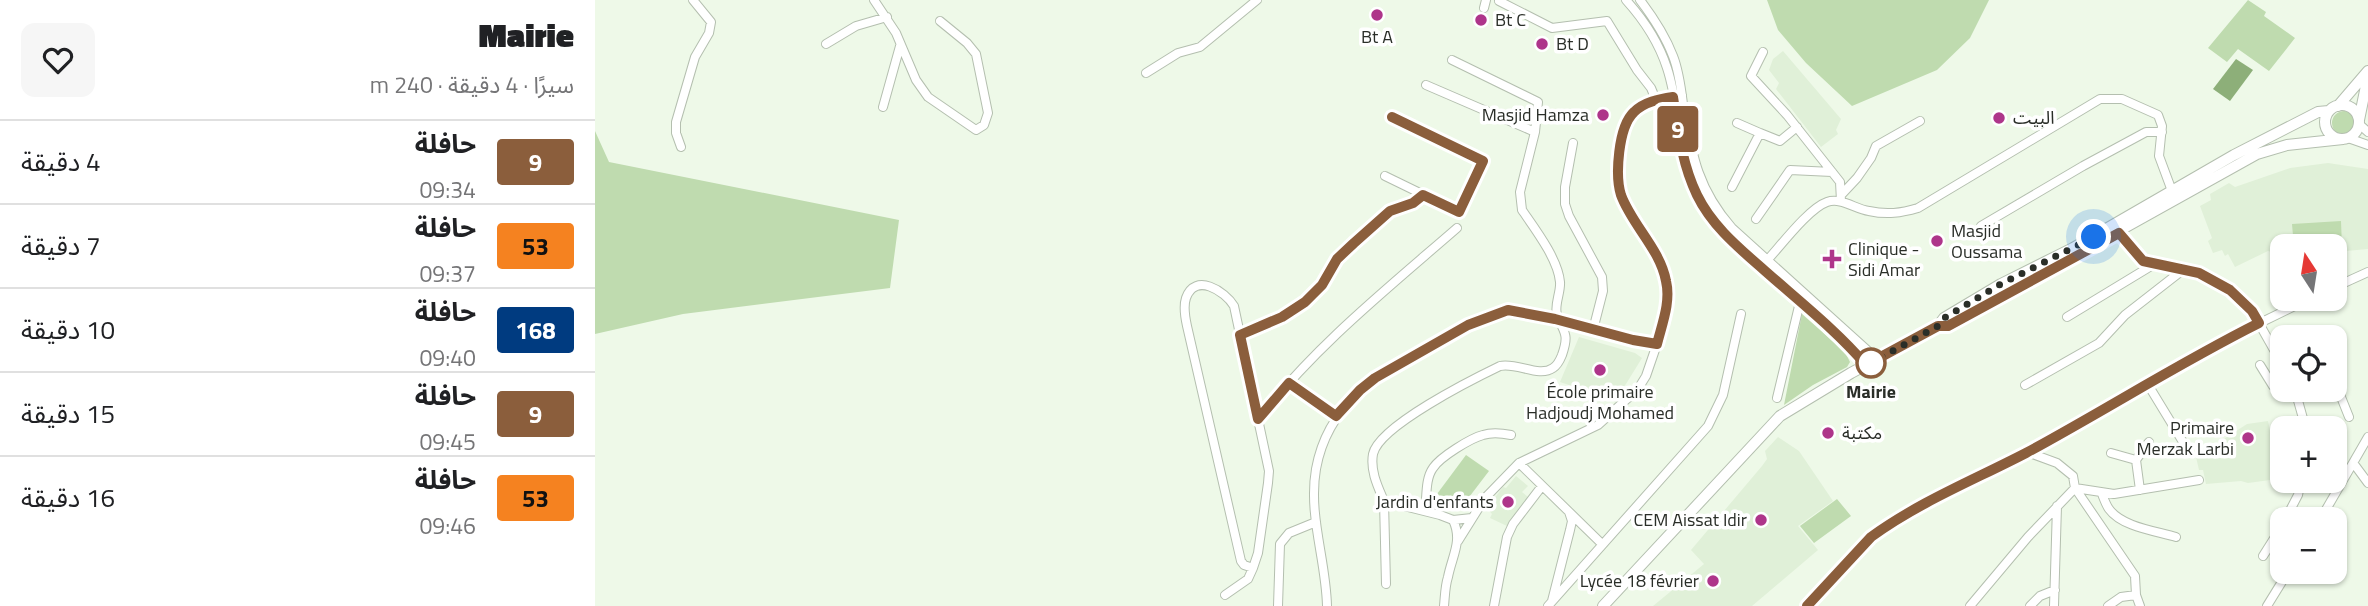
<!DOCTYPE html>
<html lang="ar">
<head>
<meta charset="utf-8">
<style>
	:root { --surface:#fff; --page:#f6f6f6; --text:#202124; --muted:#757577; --line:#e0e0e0 }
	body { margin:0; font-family:"Titillium Web","Noto Sans Arabic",sans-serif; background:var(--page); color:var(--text); direction:rtl; height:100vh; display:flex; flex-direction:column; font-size:26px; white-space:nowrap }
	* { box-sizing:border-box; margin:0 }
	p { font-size:23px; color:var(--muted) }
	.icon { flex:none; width:38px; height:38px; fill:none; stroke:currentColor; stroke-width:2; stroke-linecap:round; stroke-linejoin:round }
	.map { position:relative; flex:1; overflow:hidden; direction:ltr }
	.drawer { display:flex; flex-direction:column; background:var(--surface); width:595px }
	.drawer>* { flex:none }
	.badge { padding:0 14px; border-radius:5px; font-size:24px; line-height:46px }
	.needle { width:46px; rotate:348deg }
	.tools { position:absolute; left:1675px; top:234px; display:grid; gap:14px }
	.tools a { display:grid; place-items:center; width:77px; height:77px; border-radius:14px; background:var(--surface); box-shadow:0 2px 5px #0004; font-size:35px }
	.you { position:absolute; width:35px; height:35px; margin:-18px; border:5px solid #fff; border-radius:50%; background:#1a73e8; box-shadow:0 0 0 10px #1a73e833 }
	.map>.badge { position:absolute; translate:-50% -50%; box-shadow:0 0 0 4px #fff }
	.round { display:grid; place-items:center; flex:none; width:74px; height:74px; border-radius:14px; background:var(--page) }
	.summary { display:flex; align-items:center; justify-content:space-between; height:119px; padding:0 21px }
	h1 { font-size:33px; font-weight:800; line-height:52px }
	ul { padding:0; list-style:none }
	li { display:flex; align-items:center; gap:21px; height:84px; padding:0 21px; border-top:2px solid var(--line) }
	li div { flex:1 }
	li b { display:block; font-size:26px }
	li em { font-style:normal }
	li .badge { min-width:77px; font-weight:700; text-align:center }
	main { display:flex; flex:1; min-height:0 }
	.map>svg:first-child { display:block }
	.built { fill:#e0f0d8 }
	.green { fill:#bfdbaf }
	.water { fill:#8daf79 }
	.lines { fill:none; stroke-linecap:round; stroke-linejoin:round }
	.minor-casing { stroke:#b4bfaf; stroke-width:10 }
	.tertiary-casing { stroke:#b4bfaf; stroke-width:12 }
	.minor { stroke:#fff; stroke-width:8 }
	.tertiary { stroke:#fff; stroke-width:10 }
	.line-casing { stroke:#fff; stroke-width:16 }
	.line { stroke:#8b5e3c; stroke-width:10 }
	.walk { stroke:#2a2e28; stroke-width:7; stroke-dasharray:0 12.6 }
	.poi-dot { fill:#ae358a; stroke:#fff; stroke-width:2.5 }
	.stop-dot { fill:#fff; stroke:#8b5e3c; stroke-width:3.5 }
	.labels { text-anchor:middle; stroke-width:7; stroke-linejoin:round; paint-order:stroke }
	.poi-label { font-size:18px; fill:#2a2e28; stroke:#fff; text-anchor:start }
	.stop-label { font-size:18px; font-weight:bold; fill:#2a2e28; stroke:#fff }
</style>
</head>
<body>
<main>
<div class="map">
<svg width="1773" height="606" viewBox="0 0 1773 606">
	<rect width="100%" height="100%" fill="#eef9e8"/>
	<path class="built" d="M1188,51L1246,119L1241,130L1243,134L1226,147L1181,89L1184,83L1174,70L1178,59Z
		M1733,163L1773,169V249L1740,252V247H1687V255L1673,251L1640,267L1633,254L1630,256L1627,250L1618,253L1613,241L1617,238L1605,206L1616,200L1615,194L1634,183L1640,187L1695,168Z
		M984,337L1040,353L1047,358L1031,384L1018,400L965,382Z
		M1673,421L1684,472L1675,480L1653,483L1646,481L1611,484L1608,470H1604L1601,457L1652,424Z
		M1183,437L1204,451L1238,501L1203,526L1223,550L1157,606H1058L1109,564L1096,550L1167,466L1172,459L1170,451Z
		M921,476L933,486L927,492L933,497L912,526L895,518L897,514L892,508L908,487L911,488Z"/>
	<path class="green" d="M1172,0H1394L1375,38L1342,70L1257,106L1211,63L1183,30Z
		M1653,0L1671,12L1669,16L1700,38L1674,71L1643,49L1632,62L1613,48Z
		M1737 123a12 12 0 1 1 24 0a12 12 0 1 1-24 0Z
		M0,131L14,162L304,220L295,288L88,314L0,334Z
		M1746,221L1747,247H1699L1697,224Z
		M1207,314L1250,352L1255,362L1252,367L1218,385L1189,405Z
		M871,455L894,471L865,509L842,494Z
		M1242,499L1256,516L1219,543L1205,526Z"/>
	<path class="water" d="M1641,59L1658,70L1635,101L1618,89Z"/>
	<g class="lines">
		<defs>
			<path id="minor" d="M279,0L301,33L321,80L333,97L381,130L389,125L393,113L381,54L372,43L345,21
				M1031,0C1049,20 1064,43 1072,68C1087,113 1082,164 1108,206C1124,232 1147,251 1170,271C1205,301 1241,330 1271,365
				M1045,0C1058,17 1070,35 1078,56C1084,71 1086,88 1088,104C1097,154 1102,188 1137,228L1282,359
				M904,1L957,28L1012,21L1042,70L1056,88L1061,100
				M889,8L891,0
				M231,44L261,26L292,17
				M1168,52L1156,76L1192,115L1245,182L1246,201
				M857,60L943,102L940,132L925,192L927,210C940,229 963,259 965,282C966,292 959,305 962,314C968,333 975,332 967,355C965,360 963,365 958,368C944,378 922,362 905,366C878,379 784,426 778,454C775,471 783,487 789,501L845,515L858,520
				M551,73L583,53L605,47L662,0
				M831,85L940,132
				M288,107L305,46
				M1142,123L1165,133
				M1764,124L1773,132
				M1753,138L1773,145
				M978,143L970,187V204L974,216L1007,277L1008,291L998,330
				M86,147L81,133V122L100,57L114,33L116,22L98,0
				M790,176L864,212L888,161L797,117
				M1137,187L1165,133L1185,141L1202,127
				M1247,194L1262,178L1276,158L1281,146L1325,121
				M1161,219L1195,170L1237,172
				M1386,226L1488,166L1551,132H1567
				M1520,227L1548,261L1604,273L1635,290L1657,311L1687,364
				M1166,267C1182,251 1212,209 1232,202C1246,197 1260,209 1274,211C1292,215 1306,213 1323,208L1505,99H1527L1563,115L1567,126L1564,156L1577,191
				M1740,287L1773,272
				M1472,317L1561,263
				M1715,330L1719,338
				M645,335L687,317L710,302L727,285L742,259L795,211L818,203L828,195
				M1665,365L1678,386L1687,389
				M1740,382L1754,417
				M694,383L741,416
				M1552,383L1591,447
				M1430,385L1504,343L1530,315L1589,269
				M1700,390L1711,429
				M1182,398L1205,302
				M663,420C719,347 793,288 862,228
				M1516,453L1541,460
				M924,463L1007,544
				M1759,464L1773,483
				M1480,488L1540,576L1541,595L1545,606
				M1480,488L1519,494L1604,480
				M1545,490L1541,460L1554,442
				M1507,494C1509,499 1511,505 1514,509C1527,527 1561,531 1581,537
				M789,501L791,584
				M830,511C832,497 830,479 838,468C845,457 876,438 888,435C897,432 906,433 916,435
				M1690,520L1703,495L1706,481
				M1725,520L1773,437
				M863,541L890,498L924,463L1003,425L1043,389L1051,376L1062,344
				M1668,556L1687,526
				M630,595L653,579L658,568L663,553L673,483L674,471L639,306C630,291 600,272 591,298C588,307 590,317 592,326L646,561L649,565L658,568
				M957,601L975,530L977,521L974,512
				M683,606L685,544L694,533L721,522
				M732,606C731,560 713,515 721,469C734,397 791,371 849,338C868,328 890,313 912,310C933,308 973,323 994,329C1017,336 1039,340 1062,344C1067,324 1076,302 1072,281C1065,250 1038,225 1027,196C1019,177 1023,129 1037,113C1050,100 1070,98 1087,95
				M849,606C850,596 850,586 853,577C857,556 868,541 858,520L877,518
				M899,606L912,537L918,524L947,486
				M953,606L1113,426L1128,395L1146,314
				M1212,606L1276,537L1312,513L1432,452L1630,340L1714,299
				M1375,606L1433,537L1480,488L1478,476L1462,463L1432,452
				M1435,606L1445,596L1460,590
				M1459,606L1462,506
				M1513,606L1526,597L1541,595
				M1672,606L1693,572"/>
			<path id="tertiary" d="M1730 122a17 17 0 1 1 34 0a17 17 0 1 1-34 0Z
				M1743,106L1773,71
				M1764,120L1773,76
				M1343,326H1353L1662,154L1692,145L1748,139
				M1008,606L1185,416L1256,373L1343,326L1349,318L1406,284L1478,248L1639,155L1723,112L1734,111"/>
		</defs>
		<use href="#minor" class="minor-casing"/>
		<use href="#tertiary" class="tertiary-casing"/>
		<use href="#minor" class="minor"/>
		<use href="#tertiary" class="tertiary"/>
	</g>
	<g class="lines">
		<defs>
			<path id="line" d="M797,117L888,161L864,212L828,195L818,203L795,211L759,243L742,259L727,285L710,302L687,317L645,335L663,419L694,383L741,416L765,390L780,378L873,325L913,310L960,319L1038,340L1062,344C1067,324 1076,302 1071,281C1065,249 1037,225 1026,195C1020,176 1023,127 1039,112C1049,102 1064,99 1078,97C1083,130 1087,164 1102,195C1117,226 1144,248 1169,270C1204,301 1241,330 1271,365L1343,326H1353L1524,233L1548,261L1604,273L1635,290L1657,311L1664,323C1584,363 1509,411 1431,453C1379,480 1324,502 1276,537L1212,606"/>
		</defs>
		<use href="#line" class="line-casing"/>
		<use href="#line" class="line"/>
		<path class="walk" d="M1276,363L1343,326L1349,318L1406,284L1499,237"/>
	</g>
	<g class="poi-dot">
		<circle cx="782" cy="15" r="7"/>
		<circle cx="886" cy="20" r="7"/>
		<circle cx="947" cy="44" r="7"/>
		<circle cx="1008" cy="115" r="7"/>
		<circle cx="1404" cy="118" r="7"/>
		<circle cx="1342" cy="241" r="7"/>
		<path d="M1233.5 248.5h7v7h7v7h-7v7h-7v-7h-7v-7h7z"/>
		<circle cx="1005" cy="370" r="7"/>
		<circle cx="1233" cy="433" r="7"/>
		<circle cx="1653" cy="438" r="7"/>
		<circle cx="913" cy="502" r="7"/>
		<circle cx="1166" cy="520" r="7"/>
		<circle cx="1118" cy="581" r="7"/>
	</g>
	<circle class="stop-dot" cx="1276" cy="363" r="14"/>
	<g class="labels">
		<g class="poi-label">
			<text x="900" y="26">Bt C</text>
			<text x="782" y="43" text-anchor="middle">Bt A</text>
			<text x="961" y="50">Bt D</text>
			<text x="994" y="121" text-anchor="end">Masjid Hamza</text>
			<text x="1418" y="124">البيت</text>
			<text x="1356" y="237">Masjid<tspan x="1356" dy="21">Oussama</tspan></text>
			<text x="1253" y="255">Clinique -<tspan x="1253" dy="21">Sidi Amar</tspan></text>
			<text x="1005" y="398" text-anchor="middle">École primaire<tspan x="1005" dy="21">Hadjoudj Mohamed</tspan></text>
			<text x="1639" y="434" text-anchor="end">Primaire<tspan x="1639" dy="21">Merzak Larbi</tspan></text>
			<text x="1247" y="439">مكتبة</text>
			<text x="899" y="508" text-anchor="end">Jardin d'enfants</text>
			<text x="1152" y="526" text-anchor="end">CEM Aissat Idir</text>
			<text x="1104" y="587" text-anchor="end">Lycée 18 février</text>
		</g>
		<g class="stop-label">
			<text x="1276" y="398">Mairie</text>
		</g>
	</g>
</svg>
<div class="tools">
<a><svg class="needle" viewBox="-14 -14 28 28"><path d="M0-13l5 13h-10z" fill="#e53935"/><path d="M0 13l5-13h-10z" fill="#757577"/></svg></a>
<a><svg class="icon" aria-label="locate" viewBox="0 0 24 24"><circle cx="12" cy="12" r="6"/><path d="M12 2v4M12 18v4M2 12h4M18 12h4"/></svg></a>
<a>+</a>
<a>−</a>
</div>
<div class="you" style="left:1499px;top:237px"></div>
<b class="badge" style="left:1083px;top:129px;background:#8b5e3c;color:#fff">9</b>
</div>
<section class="drawer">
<div class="summary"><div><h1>Mairie</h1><p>سيرًا · 4 دقيقة · 240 m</p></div><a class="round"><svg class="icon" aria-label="heart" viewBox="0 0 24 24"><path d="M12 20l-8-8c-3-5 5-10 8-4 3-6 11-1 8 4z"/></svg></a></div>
<ul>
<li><span class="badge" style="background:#8b5e3c;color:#fff">9</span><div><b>حافلة</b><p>09:34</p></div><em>4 دقيقة</em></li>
<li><span class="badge" style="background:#f58220;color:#111">53</span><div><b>حافلة</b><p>09:37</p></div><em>7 دقيقة</em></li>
<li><span class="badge" style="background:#003b80;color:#fff">168</span><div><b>حافلة</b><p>09:40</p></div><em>10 دقيقة</em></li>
<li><span class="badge" style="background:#8b5e3c;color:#fff">9</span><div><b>حافلة</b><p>09:45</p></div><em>15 دقيقة</em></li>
<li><span class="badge" style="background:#f58220;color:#111">53</span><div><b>حافلة</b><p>09:46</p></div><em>16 دقيقة</em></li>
</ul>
</section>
</main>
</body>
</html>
